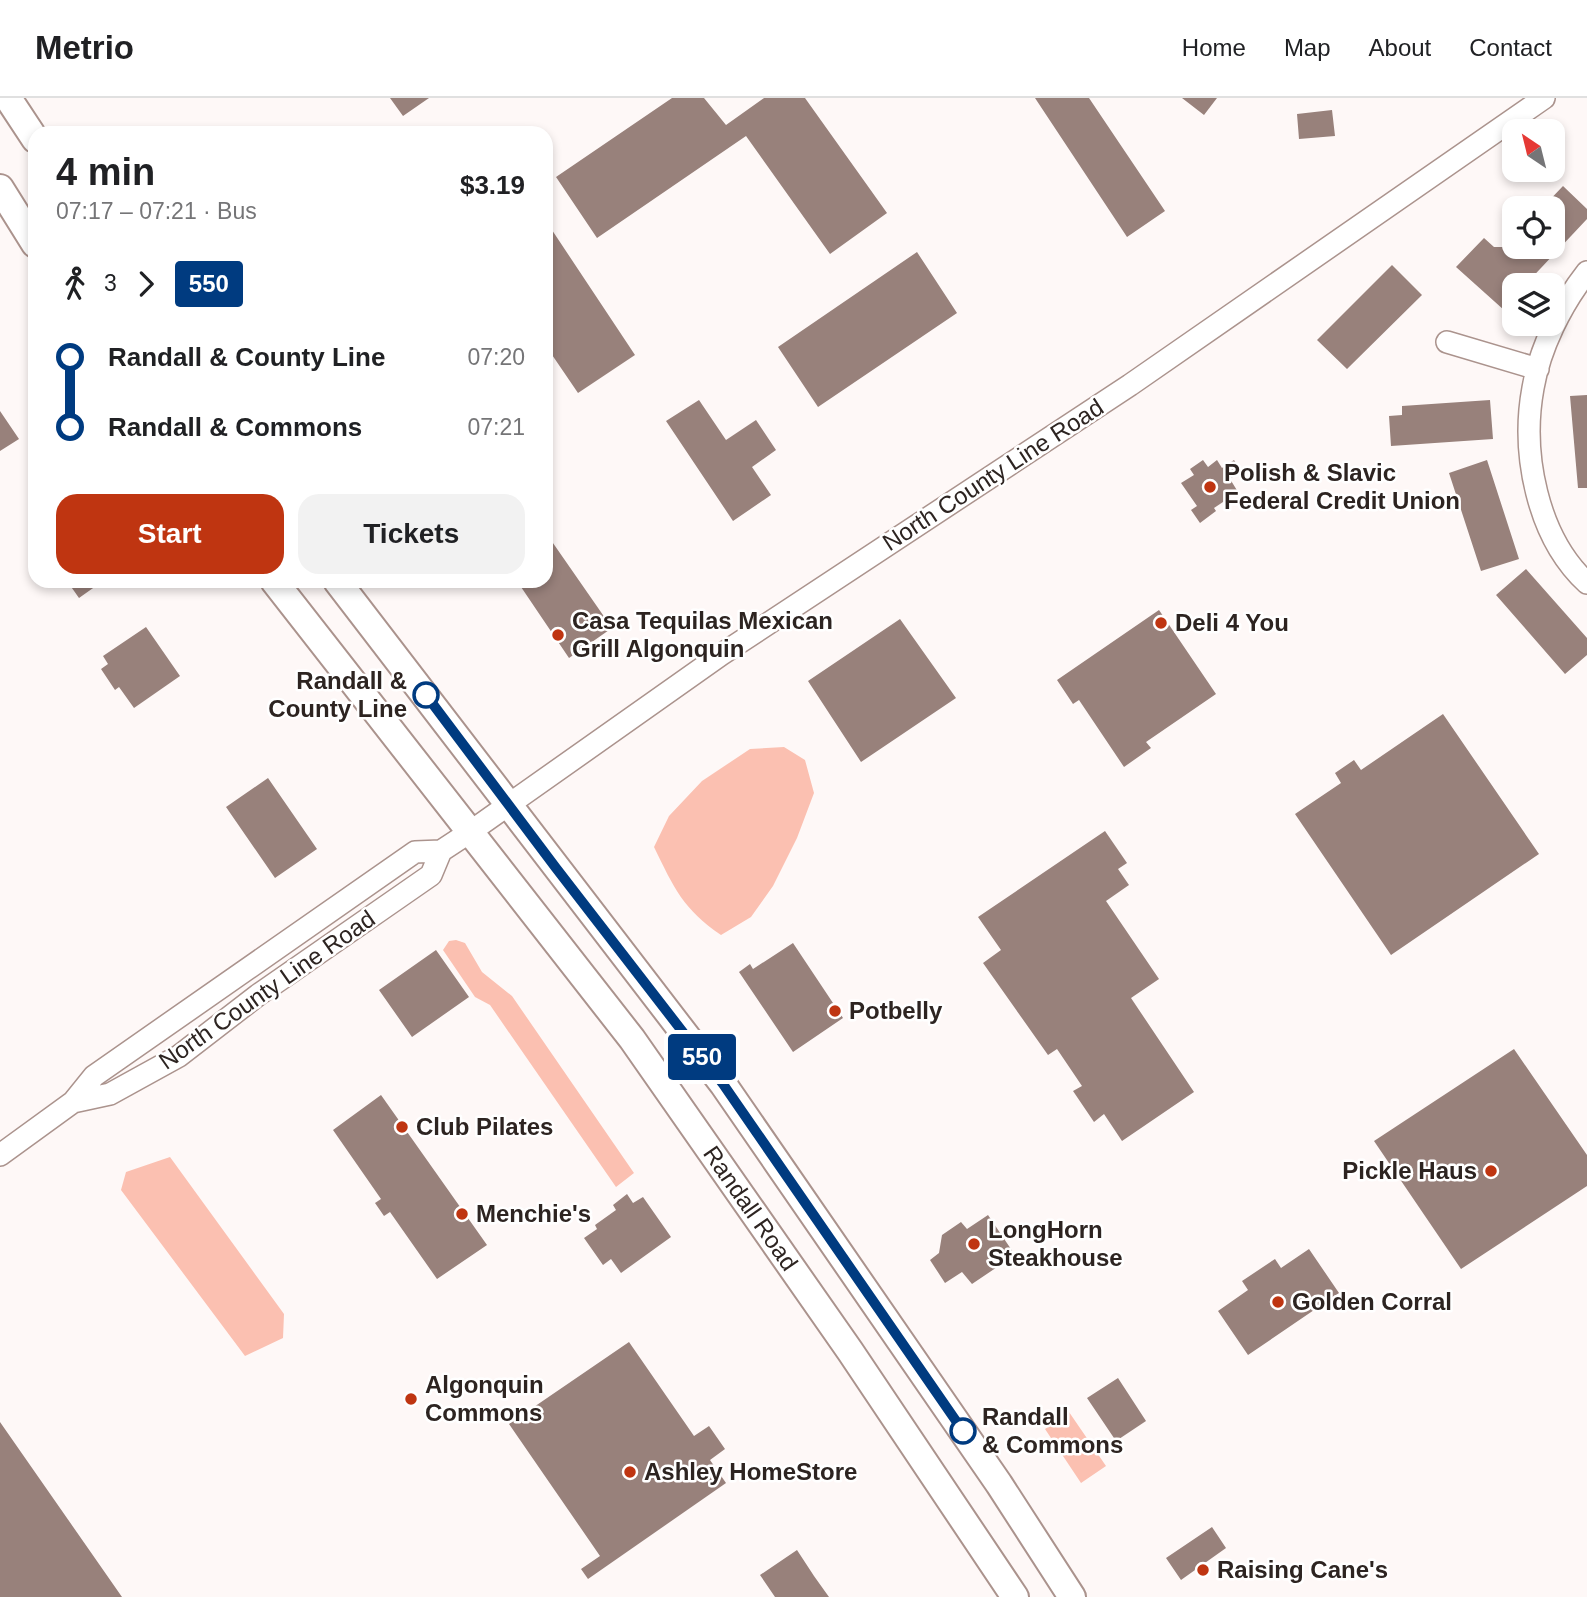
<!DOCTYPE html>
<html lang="en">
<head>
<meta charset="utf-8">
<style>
	:root { --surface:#fff; --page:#f2f2f2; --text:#202124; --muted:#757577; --line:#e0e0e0; --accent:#bf3511 }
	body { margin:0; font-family:Arial,sans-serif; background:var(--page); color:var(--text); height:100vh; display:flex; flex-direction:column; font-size:26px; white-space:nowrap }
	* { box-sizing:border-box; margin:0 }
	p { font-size:23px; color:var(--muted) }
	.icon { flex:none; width:38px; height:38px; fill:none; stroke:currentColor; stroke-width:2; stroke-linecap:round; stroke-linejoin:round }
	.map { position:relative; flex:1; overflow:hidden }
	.details { position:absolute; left:28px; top:28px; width:525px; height:462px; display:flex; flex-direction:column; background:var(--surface); border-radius:21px; box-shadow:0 4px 10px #0003 }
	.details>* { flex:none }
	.badge { padding:0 14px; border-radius:5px; font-size:24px; line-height:46px }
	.needle { width:46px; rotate:325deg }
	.buttons { position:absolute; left:1502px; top:21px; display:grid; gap:14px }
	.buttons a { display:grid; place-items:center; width:63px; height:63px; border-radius:14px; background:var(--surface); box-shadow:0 4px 10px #0003; font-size:35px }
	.map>.badge { position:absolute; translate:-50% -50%; box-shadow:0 0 0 4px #fff }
	.legs { display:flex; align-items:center; gap:10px; height:77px; padding:0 28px; font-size:23px }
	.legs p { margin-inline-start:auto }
	.summary { display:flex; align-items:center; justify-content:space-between; height:119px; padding:0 28px }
	h1 { font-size:38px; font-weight:700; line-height:52px }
	.action { display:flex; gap:14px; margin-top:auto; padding:14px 28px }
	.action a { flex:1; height:80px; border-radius:21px; background:var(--accent); color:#fff; font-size:28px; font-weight:700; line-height:80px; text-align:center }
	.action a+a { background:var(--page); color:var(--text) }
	ul { padding:0 28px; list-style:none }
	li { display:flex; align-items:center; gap:24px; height:70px; font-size:26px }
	li i { display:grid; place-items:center; width:10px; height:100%; margin:0 9px; background:currentColor }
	li i::after { content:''; width:18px; height:18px; margin:-9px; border:5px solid; border-radius:50%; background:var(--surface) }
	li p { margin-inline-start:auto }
	li:first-child i { background:linear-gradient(#0000 50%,currentColor 0) }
	li:last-child i { background:linear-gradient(currentColor 50%,#0000 0) }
	header { display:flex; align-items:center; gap:42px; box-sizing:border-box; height:98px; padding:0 35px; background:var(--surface); border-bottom:2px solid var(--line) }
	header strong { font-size:33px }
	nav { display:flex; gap:38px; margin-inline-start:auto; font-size:24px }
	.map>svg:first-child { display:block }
	.water { fill:#fbc0b1 }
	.building { fill:#98817b }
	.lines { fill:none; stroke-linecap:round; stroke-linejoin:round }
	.minor-casing { stroke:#ab938d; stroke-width:24 }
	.major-casing { stroke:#ab938d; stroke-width:30 }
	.minor { stroke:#fff; stroke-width:21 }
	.major { stroke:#fff; stroke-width:26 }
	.line-1-casing { stroke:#fff; stroke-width:16 }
	.line-1 { stroke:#003b80; stroke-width:10 }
	.poi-dot { fill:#bf3511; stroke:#fff; stroke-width:2.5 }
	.stop-1-dot { fill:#fff; stroke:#003b80; stroke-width:3.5 }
	.labels { text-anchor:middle; stroke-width:5; stroke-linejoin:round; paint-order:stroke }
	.poi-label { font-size:24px; font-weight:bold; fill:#2d2421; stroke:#fff; text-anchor:start }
	.street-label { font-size:24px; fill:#2d2421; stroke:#fff }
	.stop-label { font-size:24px; font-weight:bold; fill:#2d2421; stroke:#fff; text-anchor:end }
</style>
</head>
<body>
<header>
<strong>Metrio</strong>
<nav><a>Home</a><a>Map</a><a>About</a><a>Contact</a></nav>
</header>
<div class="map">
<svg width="1587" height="1499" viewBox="0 0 1587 1499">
	<rect width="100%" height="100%" fill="#fef8f7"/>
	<path class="water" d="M784,649L805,662L814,695L797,740L773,788L751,819L721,837C683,811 674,790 654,749L669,718L702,683L750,651Z
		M456,842L465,845L482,874L512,898L634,1075L616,1089L490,907L475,899L443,852L449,843Z
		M170,1059L284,1216L283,1240L245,1258L121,1092L126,1074Z
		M1069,1314L1106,1368L1081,1385L1045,1331Z"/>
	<path class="building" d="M390,0H429L403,18Z
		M672,0H704L726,27L764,0H805L887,115L830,156L746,38L597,140L556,79Z
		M1035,0H1089L1165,113L1127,139Z
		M1182,0H1217L1204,17Z
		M1332,12L1335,38L1299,41L1297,16Z
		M1563,88L1587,111V121L1525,187H1514V221L1456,169L1484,140L1494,149H1552V110H1542Z
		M546,123L635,257L578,295L546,248Z
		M917,154L957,215L818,309L778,249Z
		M1392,167L1422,197L1347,271L1317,242Z
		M1587,297V390H1578L1570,298Z
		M699,302L726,342L756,322L776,352L752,369L771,397L733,423L666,323Z
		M1490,302L1493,341L1391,348L1389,318L1402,317V308Z
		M0,313L19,341L0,353Z
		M1203,362L1208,369L1217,362L1222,370L1234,362L1241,373L1230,381L1238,394L1214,410L1216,413L1200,425L1191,412L1197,408L1181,385L1194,377L1190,371Z
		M1487,362L1519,461L1481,473L1449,375Z
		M546,435L612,530L569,560L517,483H546Z
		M1526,471L1587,540V557L1565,576L1496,497Z
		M67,483H103L79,500Z
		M1159,512L1216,596L1146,644L1151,650L1124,669L1079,602L1073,606L1057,582Z
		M900,521L956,600L861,664L808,583Z
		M146,529L180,578L134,610L119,589L115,592L101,571L108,566L103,558Z
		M1443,616L1539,756L1391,857L1295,716L1341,685L1335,675L1354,662L1361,672Z
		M268,680L317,751L275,780L226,709Z
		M1105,733L1127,765L1118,771L1129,787L1106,803L1159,881L1131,900L1194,994L1122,1043L1104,1016L1094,1024L1073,993L1082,988L1057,951L1048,957L983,865L1001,852L978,819Z
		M793,845L843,920L793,954L739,874L750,866L753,871Z
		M436,852L469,899L412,939L379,892Z
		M1514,951L1587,1057V1088L1461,1171L1374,1043Z
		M381,997L487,1147L437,1181L390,1114L384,1118L375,1105L381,1101L333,1032Z
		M627,1096L633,1105L643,1099L671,1139L621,1175L611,1161L603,1167L584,1140L597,1131L595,1127L616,1112L613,1107Z
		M988,1117L1015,1157L972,1186L962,1174L945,1185L930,1162L939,1155L942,1137L961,1124L967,1131Z
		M1309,1151L1339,1195L1248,1257L1218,1213L1248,1192L1242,1183L1275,1161L1281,1170Z
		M629,1244L694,1338L709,1328L725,1351L710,1362L726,1385L588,1481L581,1471L600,1458L509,1326Z
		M1118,1280L1146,1323L1116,1343L1087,1300Z
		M0,1324L122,1499H0Z
		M1212,1429L1226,1450L1181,1482L1166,1460Z
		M797,1452L814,1478L829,1499H775L760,1477Z"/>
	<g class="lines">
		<defs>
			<path id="minor" d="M1587,174C1561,207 1540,250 1533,290C1521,355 1537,439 1587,485
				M1447,244L1538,271
				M73,1004L110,996L179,958L258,897L431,777L441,753
				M0,1057L73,1004L94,978L415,754L441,753L470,734L722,556L1130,287L1544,0"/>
			<g id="major">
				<path d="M8,0L35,41"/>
				<path d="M0,90L35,146"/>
				<path id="s1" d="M274,483L632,941L850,1253L1015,1499"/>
				<path d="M337,483L723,986L999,1386L1072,1499"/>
			</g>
		</defs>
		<use href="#minor" class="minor-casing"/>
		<use href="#major" class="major-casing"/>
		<use href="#minor" class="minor"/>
		<use href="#major" class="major"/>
	</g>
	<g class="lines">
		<defs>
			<path id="line-1" d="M426,597L556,770L723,986L963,1333"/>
		</defs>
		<use href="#line-1" class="line-1-casing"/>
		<use href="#line-1" class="line-1"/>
	</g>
	<g class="poi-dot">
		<circle cx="1210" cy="389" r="7"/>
		<circle cx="1161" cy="525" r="7"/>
		<circle cx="558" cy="537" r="7"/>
		<circle cx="835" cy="913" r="7"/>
		<circle cx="402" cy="1029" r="7"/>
		<circle cx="1491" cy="1073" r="7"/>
		<circle cx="462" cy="1116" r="7"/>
		<circle cx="974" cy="1146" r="7"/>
		<circle cx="1278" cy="1204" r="7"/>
		<circle cx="411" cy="1301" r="7"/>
		<circle cx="630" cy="1374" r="7"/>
		<circle cx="1203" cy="1472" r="7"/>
	</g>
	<g class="stop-1-dot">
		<circle cx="426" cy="597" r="12"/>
		<circle cx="963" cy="1333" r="12"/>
	</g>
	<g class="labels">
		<g class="poi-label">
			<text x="1224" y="383">Polish &amp; Slavic<tspan x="1224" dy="28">Federal Credit Union</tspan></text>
			<text x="572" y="531">Casa Tequilas Mexican<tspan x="572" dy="28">Grill Algonquin</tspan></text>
			<text x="1175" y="533">Deli 4 You</text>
			<text x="849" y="921">Potbelly</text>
			<text x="416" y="1037">Club Pilates</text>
			<text x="1477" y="1081" text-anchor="end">Pickle Haus</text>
			<text x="476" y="1124">Menchie's</text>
			<text x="988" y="1140">LongHorn<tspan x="988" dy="28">Steakhouse</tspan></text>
			<text x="1292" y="1212">Golden Corral</text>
			<text x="425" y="1295">Algonquin<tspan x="425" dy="28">Commons</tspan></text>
			<text x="644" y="1382">Ashley HomeStore</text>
			<text x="1217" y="1480">Raising Cane's</text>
		</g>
		<g class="street-label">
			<text transform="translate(993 377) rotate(-33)" y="8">North County Line Road</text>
			<text transform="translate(267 892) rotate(-35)" y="8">North County Line Road</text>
			<text dy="8" stroke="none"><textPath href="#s1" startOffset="788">Randall Road</textPath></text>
		</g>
		<g class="stop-label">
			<text x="407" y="591">Randall &amp;<tspan x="407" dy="28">County Line</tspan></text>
			<text x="982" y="1327" text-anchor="start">Randall<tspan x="982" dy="28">&amp; Commons</tspan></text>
		</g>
	</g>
</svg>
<div class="buttons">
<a><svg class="needle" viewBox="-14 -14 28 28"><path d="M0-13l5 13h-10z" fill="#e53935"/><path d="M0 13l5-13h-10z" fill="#757577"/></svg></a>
<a><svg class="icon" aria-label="locate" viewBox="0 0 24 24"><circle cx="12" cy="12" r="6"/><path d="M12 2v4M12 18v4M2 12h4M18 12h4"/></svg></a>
<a><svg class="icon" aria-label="layers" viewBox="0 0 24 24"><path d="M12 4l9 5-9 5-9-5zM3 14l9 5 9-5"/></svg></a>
</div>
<b class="badge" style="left:702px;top:959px;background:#003b80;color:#fff">550</b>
<section class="details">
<div class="summary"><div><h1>4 min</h1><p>07:17 – 07:21 · Bus</p></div><b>$3.19</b></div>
<div class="legs"><svg class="icon" aria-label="walk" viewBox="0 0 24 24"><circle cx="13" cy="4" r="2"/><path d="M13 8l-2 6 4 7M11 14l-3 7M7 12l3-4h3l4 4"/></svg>3<svg class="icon" aria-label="forward" viewBox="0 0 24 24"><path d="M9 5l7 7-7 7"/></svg><b class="badge" style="background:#003b80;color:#fff">550</b></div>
<ul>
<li><i style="color:#003b80"></i><b>Randall &amp; County Line</b><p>07:20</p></li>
<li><i style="color:#003b80"></i><b>Randall &amp; Commons</b><p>07:21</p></li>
</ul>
<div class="action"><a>Start</a><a>Tickets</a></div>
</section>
</div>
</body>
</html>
